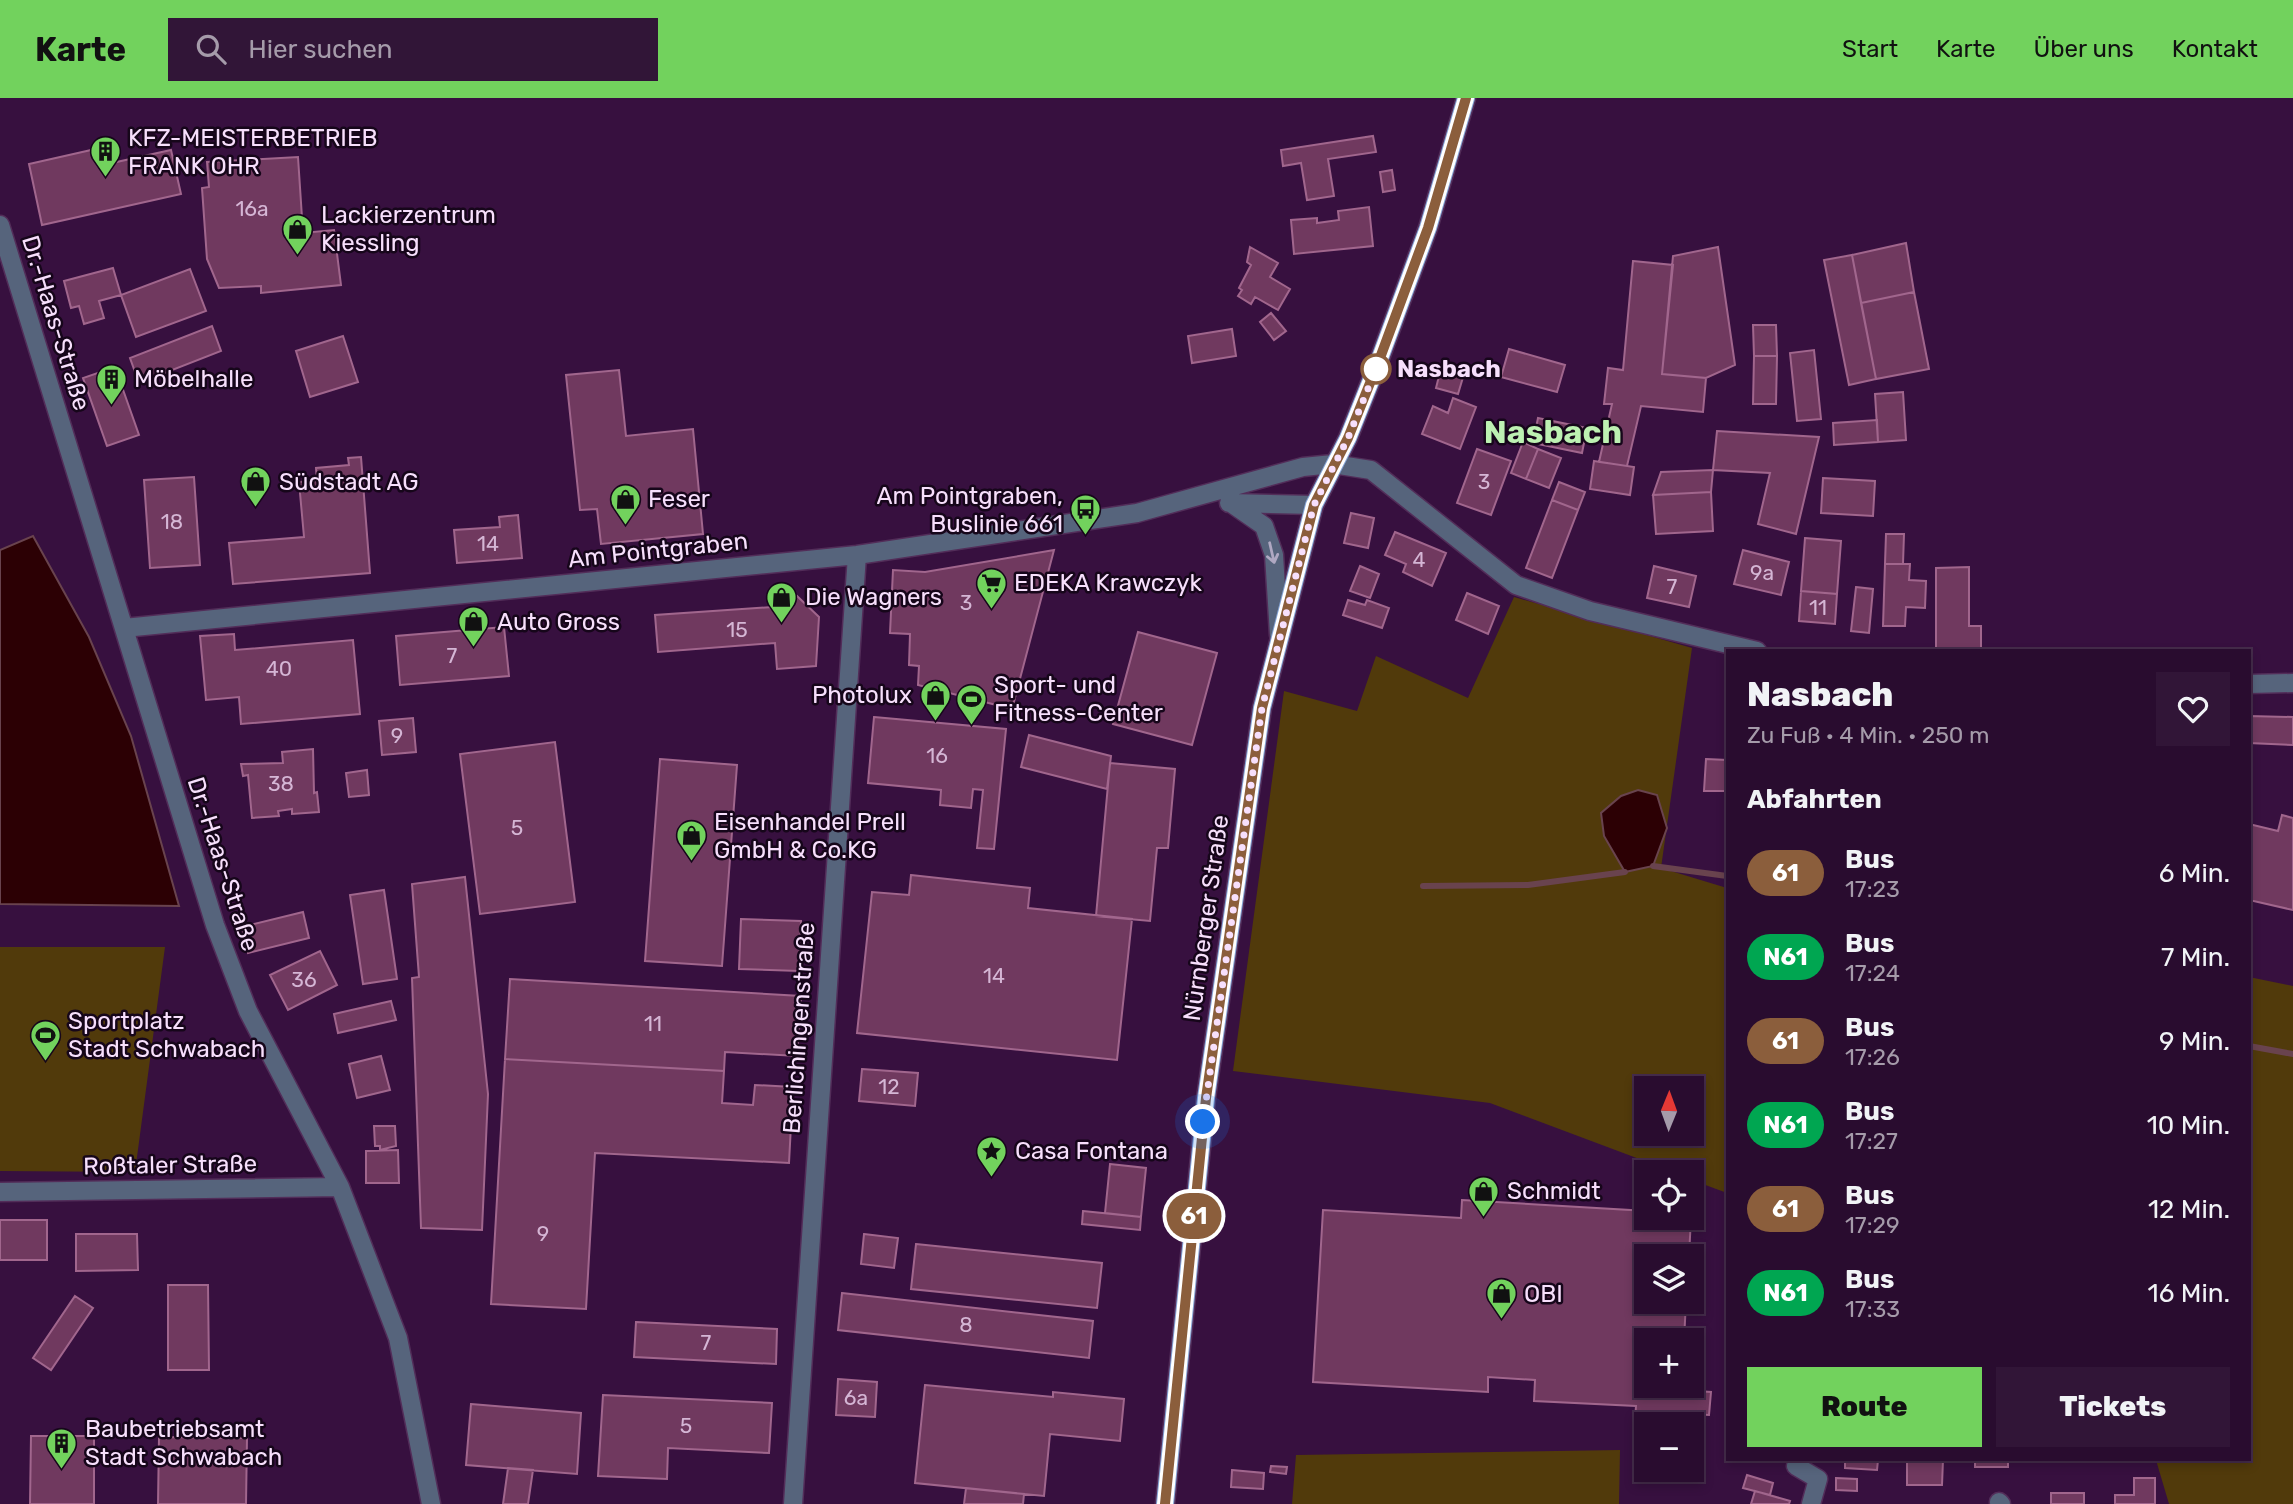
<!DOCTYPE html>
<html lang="de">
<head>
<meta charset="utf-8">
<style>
	:root { --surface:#290c2f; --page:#311537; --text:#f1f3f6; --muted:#a59baa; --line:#452c4b; --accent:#72d25d }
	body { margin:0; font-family:Rubik,sans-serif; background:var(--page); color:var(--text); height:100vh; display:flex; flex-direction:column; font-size:26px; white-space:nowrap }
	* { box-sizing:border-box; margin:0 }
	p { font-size:23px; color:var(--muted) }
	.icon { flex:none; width:38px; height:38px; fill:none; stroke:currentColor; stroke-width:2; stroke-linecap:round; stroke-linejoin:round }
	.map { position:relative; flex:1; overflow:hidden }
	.side { position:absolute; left:1726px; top:551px; width:525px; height:812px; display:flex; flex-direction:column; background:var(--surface); border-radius:0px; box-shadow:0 4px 10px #0003,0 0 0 2px var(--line) }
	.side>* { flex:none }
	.badge { padding:0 14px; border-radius:23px; font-size:24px; line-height:46px }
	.needle { width:46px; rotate:1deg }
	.fabs { position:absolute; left:1634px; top:978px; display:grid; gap:14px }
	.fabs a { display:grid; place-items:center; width:70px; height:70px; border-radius:0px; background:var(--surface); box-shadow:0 4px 10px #0003,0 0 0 2px var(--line); font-size:35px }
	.you { position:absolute; width:35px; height:35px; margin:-18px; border:5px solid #fff; border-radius:50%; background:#1a73e8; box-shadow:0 0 0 10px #1a73e833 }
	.map>.badge { position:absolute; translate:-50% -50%; box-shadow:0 0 0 4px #fff }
	h2 { padding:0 21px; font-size:26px; line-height:63px }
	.round { display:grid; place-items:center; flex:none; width:74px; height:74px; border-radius:0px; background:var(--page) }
	.overview { display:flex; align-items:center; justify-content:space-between; height:119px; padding:0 21px }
	h1 { font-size:33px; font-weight:800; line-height:52px }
	.cta { display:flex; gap:14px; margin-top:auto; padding:14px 21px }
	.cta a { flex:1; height:80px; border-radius:0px; background:var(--accent); color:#111; font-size:28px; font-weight:800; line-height:80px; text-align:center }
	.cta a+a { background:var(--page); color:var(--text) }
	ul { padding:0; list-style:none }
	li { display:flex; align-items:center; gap:21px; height:84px; padding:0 21px }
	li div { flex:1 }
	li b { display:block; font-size:26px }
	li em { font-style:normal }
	li .badge { min-width:77px; font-weight:700; text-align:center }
	header { display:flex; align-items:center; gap:42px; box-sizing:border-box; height:98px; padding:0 35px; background:var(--accent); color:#111 }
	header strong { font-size:33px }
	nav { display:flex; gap:38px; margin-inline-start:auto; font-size:24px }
	.search { width:490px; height:63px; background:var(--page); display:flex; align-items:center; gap:18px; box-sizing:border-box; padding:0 24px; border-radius:0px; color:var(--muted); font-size:26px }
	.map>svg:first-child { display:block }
	.green { fill:#513a0b; fill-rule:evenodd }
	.water { fill:#2c0004; stroke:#69434e; stroke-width:2 }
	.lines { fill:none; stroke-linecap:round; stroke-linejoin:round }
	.stream { stroke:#69434e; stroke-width:6 }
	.building { fill:#70395f; stroke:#a1668d; stroke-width:2 }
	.minor-casing { stroke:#522d59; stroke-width:21 }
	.major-casing { stroke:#522d59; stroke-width:21 }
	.minor { stroke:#56647c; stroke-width:18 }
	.major { stroke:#86a4d5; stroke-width:18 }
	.oneway { stroke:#afa8c2 }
	.line-casing { stroke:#fff; stroke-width:16 }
	.line { stroke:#8b5e3c; stroke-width:10 }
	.walk { stroke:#f7dffc; stroke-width:7; stroke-dasharray:0 12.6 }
	.stop-dot { fill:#fff; stroke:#8b5e3c; stroke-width:3.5 }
	.labels { text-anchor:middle; stroke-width:5; stroke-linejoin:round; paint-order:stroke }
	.number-label { font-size:21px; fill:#d5b6d5 }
	.poi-label { font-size:24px; fill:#f7dffc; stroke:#16061a; text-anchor:start }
	.street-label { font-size:24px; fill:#f7dffc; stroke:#16061a }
	.stop-label { font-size:24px; font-weight:bold; fill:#f7dffc; stroke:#16061a; text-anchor:start }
	.district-label { font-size:32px; font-weight:bold; fill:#bdf1b2; stroke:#16061a }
</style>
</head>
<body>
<header>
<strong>Karte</strong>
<div class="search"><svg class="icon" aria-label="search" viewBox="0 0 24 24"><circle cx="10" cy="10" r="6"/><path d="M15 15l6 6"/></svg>Hier suchen</div>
<nav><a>Start</a><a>Karte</a><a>Über uns</a><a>Kontakt</a></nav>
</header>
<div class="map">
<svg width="2293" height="1406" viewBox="0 0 2293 1406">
	<rect width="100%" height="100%" fill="#37103f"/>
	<path class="green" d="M1514,499L1692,550L1661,770L1727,790V1095L1692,1082V1074H1674L1490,1005L1233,973L1284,593L1357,613L1376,558L1468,600ZM1647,990H1692V1036H1647Z
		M0,849H165L135,1074L0,1073Z
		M2249,879L2293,888V1406H2169L2156,1362H2249Z
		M1620,1352L1619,1406H1292L1296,1357Z"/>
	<path class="water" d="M33,438L89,539L131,638L179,808L0,806V452Z
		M1638,692L1657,697L1667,730L1653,768L1625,774L1604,738L1601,715L1621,698Z"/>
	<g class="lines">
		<path class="stream" d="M1653,768L1727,778
			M1423,788L1528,787L1625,774
			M2249,948L2293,956"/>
	</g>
	<path class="building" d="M1373,38L1376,54L1328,61L1334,98L1307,102L1301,65L1283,68L1281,52Z
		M100,50L103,67L171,52L181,96L42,127L29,66Z
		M298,59L303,135L334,132L341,187L261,195V188L219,190L207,161L202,90L209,89L207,64Z
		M1392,72L1395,92L1383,94L1380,74Z
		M1369,109L1373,148L1294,156L1291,122L1317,120V125L1339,122L1338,113Z
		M1906,145L1914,194L1861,205L1852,157Z
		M1250,149L1278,165L1270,179L1290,191L1278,212L1255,199L1251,206L1238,198L1242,192L1239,190L1251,167L1247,164Z
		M1718,149L1735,267L1706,280L1662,276L1673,158Z
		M1852,157L1876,281L1849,287L1824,162Z
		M1633,163L1673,167L1662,276L1706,280L1703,314L1641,308L1627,368L1599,364L1612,306H1604L1608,270L1623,272Z
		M113,170L121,197L99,203L104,220L84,226L79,208L71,210L64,183Z
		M190,171L206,213L136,239L121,197Z
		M1914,194L1929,271L1876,281L1861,205Z
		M1271,215L1286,233L1274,242L1260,224Z
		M1753,227H1776L1777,258H1754Z
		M212,228L221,253L139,285L130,260Z
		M1232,231L1236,258L1192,265L1188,238Z
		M343,238L358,284L310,299L296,253Z
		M1509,251L1565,267L1557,294L1501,279Z
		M1814,252L1821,321L1797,323L1790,255Z
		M1754,258H1777L1776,306H1753Z
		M115,269L139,337L107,348L83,280Z
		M1441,270L1464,276L1458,296L1436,290Z
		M619,272L626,338L693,331L703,436L601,446L597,411L580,412L566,277Z
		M1903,294L1906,342L1878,344L1875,296Z
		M1453,300L1476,309L1460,351L1422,336L1433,308L1448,315Z
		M1538,320L1587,330L1582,355L1533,345Z
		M1877,322L1878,344L1834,347L1833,325Z
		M1717,333L1819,339L1796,436L1758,426L1770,375L1713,372Z
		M1523,344L1538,351L1526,381L1511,375Z
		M1477,351L1511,363L1491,417L1457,405Z
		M1538,351L1561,360L1549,390L1526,381Z
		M361,359L370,475L233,486L229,445L304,439L299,384L317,383L316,370L349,367L348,360Z
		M1594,363L1634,369L1630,397L1590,391Z
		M1713,372L1711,394L1653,397L1661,374Z
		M194,379L200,467L150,470L144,382Z
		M1823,380L1875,383L1873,418L1821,415Z
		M1559,384L1585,394L1578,412L1552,402Z
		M1711,394L1713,433L1656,436L1653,397Z
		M1552,402L1578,412L1552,480L1526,470Z
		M1351,415L1374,420L1368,450L1344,445Z
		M518,417L522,460L457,465L454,432L500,429L499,419Z
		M1395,434L1446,455L1432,488L1403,474L1406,466L1385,457Z
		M1886,436H1904L1903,466H1885Z
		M1805,440L1841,443L1837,496L1801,493Z
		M1054,452L1012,611L918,587L919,568L909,567L910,536L890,535L893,472L925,474Z
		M1743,452L1789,464L1781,497L1734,486Z
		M1885,466H1910L1909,482L1926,483L1925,510L1906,509L1905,528H1883Z
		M1360,468L1379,476L1370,500L1350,493Z
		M1654,468L1696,478L1689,509L1647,500Z
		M1969,469V528H1981V553H1936V470Z
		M1856,489L1873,491L1869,535L1851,533Z
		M1801,493L1837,496L1835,526L1799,523Z
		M1467,495L1499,508L1488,536L1456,522Z
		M797,498L819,519L816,568L777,571L775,545L658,554L655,517L773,509Z
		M1348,502L1365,507L1367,502L1389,510L1382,530L1343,517Z
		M504,529L509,578L400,587L396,538Z
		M1138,534L1217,555L1192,647L1113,626Z
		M234,536L235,552L353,542L360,616L241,626L239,599L206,602L200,538Z
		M2249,618L2293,619V647L2249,645Z
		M874,619L1006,631L994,751L977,750L983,692L973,691L971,710L940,707L941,692L868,685Z
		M413,620L416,654L382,657L379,623Z
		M1029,637L1111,658L1107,691L1021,669Z
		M555,644L575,804L480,816L460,656Z
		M313,651L314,695L317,694L319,714L292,716V711L278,713L279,718L252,720L248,677L243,678L241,666L283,665L282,654Z
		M660,661L737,667L722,868L645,863Z
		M1706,661L1727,662V693H1704Z
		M1110,665L1175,671L1168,750H1157L1150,823L1096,818Z
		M367,672L369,697L349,699L346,675Z
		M2282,717L2293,720V812L2249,802V726L2278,733Z
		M911,777L1030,790L1028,810L1132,821L1117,962L857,935L872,794L909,797Z
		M465,779L488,996L482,1132L421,1130L412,880L419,879L412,786Z
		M384,792L397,881L363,886L350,797Z
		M303,814L309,840L248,855L242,829Z
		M741,821L801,823L799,873L739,871Z
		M320,853L337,887L288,912L270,877Z
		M510,881L801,898L797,958L725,954L724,973L505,961Z
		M391,903L396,922L338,935L334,916Z
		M381,958L390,992L357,1000L349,966Z
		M505,961L724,973L722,1005L753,1007L755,987L793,989L789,1065L595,1055L586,1211L491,1206Z
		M862,971L918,975L915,1008L859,1003Z
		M374,1028H395L396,1048L380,1052V1048H375Z
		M398,1052L399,1085H366V1053Z
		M1110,1066L1146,1070L1141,1119L1105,1115Z
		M1462,1102L1647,1113V1120H1691L1689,1158H1647V1204H1686L1684,1242H1647V1288H1681V1292L1711,1294L1709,1317L1692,1316L1691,1326H1647V1336H1634L1636,1308L1534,1303L1535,1282L1488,1279V1294L1313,1284L1323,1112L1461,1120Z
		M1083,1113L1141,1119L1140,1132L1082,1126Z
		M0,1122H47V1162H0Z
		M76,1136H137L138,1172L76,1173Z
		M864,1136L898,1140L894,1170L861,1166Z
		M916,1146L1102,1165L1097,1210L911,1191Z
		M168,1187H208L209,1272H168Z
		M842,1195L1093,1223L1089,1260L838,1232Z
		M75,1198L93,1210L51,1272L33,1260Z
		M636,1224L777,1231L776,1266L634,1259Z
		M838,1281L877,1284L875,1319L836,1317Z
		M925,1287L1053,1299V1294L1124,1301L1120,1343L1050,1336L1044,1398L915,1385Z
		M603,1297L772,1305L769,1355L668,1350L667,1381L598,1378Z
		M471,1306L581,1315L577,1376L466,1367Z
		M31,1338H94V1406H30Z
		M159,1339L247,1340L246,1406H158Z
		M1845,1362H1878L1877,1372L1845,1370Z
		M1888,1362H1907V1364H1887Z
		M1907,1362H1943L1942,1387H1907Z
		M1975,1362H2008V1369H1975Z
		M1271,1368L1287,1369L1286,1376L1270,1374Z
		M508,1370L533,1372L528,1406H503Z
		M1232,1372L1264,1375L1263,1391L1231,1389Z
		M1747,1377L1773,1385L1770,1397L1743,1390Z
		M1836,1380L1857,1381V1393L1836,1392Z
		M2134,1380H2155V1406H2115V1397H2134Z
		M966,1390L1024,1396L1023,1406H964Z
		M1755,1393L1790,1403L1789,1406H1751Z
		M2051,1395H2084V1406H2051Z"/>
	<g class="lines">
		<defs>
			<path id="minor" d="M0,127L215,827L248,913L340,1089L398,1240L431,1406
				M1229,405L1314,407
				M1231,405L1264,428L1274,457L1279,537
				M124,530L857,457L1137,415L1303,369L1333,366L1371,372L1516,487L1590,513L1757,553
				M2249,586L2293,585
				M0,1094L340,1089
				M1796,1368L1818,1381L1811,1406
				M1999,1404L2001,1406
				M793,1406L857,457"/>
			<path id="major" d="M1165,1406L1206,1000L1262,610L1314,407L1348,340L1380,260L1428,130L1466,0"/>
		</defs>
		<use href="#minor" class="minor-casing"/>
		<use href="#major" class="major-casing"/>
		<use href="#minor" class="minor"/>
		<use href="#major" class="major"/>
	</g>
	<defs><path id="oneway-shaft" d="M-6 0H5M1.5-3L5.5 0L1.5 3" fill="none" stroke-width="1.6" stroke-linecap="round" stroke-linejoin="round" transform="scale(1.75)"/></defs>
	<use class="oneway" href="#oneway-shaft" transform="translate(1272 455) rotate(77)"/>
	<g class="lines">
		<defs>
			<path id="line" d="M1165,1406L1206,1000L1262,610L1314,407L1348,340L1380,260L1428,130L1466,0"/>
		</defs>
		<use href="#line" class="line-casing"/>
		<use href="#line" class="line"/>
		<path class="walk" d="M1203,1024L1262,610L1314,407L1348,340L1376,271"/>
	</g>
	<defs>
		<symbol id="building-pin" viewBox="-11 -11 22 30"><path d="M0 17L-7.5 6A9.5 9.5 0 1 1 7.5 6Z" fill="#72d25d" stroke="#16061a"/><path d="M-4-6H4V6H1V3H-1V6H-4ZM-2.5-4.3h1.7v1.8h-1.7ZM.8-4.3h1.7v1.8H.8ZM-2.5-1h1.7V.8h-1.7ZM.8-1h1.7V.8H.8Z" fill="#111"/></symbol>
		<symbol id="shop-pin" viewBox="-11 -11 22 30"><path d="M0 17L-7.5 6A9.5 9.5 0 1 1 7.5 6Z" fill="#72d25d" stroke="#16061a"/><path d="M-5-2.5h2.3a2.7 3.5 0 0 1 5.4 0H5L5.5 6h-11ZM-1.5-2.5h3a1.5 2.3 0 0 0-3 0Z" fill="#111"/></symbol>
		<symbol id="bus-pin" viewBox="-11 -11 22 30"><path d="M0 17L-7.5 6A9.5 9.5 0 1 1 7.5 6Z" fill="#72d25d" stroke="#16061a"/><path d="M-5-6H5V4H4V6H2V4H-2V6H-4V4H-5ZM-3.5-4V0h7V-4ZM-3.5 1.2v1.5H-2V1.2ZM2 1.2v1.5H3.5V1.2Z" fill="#111"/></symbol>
		<symbol id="supermarket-pin" viewBox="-11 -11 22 30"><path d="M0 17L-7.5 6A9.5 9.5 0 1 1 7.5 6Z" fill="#72d25d" stroke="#16061a"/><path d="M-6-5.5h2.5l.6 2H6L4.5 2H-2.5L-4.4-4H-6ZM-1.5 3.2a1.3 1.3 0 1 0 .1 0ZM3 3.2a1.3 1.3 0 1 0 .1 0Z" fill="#111"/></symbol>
		<symbol id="stadium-pin" viewBox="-11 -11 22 30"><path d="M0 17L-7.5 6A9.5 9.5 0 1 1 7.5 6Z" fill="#72d25d" stroke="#16061a"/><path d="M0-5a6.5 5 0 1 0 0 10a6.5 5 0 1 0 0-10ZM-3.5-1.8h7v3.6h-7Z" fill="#111"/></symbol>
		<symbol id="sight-pin" viewBox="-11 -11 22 30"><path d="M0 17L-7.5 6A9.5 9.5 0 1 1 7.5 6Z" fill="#72d25d" stroke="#16061a"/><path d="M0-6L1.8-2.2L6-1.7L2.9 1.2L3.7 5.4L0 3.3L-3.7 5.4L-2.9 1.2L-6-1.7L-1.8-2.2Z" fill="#111"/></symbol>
	</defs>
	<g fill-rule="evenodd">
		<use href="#building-pin" x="88" y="36" width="35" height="47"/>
		<use href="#shop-pin" x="280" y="114" width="35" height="47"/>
		<use href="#building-pin" x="94" y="264" width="35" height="47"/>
		<use href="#shop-pin" x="238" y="366" width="35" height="47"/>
		<use href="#shop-pin" x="608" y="384" width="35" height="47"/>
		<use href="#bus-pin" x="1068" y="394" width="35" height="47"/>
		<use href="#supermarket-pin" x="974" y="468" width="35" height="47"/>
		<use href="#shop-pin" x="764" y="482" width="35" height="47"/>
		<use href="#shop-pin" x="456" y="506" width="35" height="47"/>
		<use href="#shop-pin" x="918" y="580" width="35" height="47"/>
		<use href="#stadium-pin" x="954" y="584" width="35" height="47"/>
		<use href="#shop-pin" x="674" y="720" width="35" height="47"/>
		<use href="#stadium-pin" x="28" y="920" width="35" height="47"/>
		<use href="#sight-pin" x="974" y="1036" width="35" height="47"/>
		<use href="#shop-pin" x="1466" y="1076" width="35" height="47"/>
		<use href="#shop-pin" x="1484" y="1178" width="35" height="47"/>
		<use href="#building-pin" x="44" y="1328" width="35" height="47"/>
	</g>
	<circle class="stop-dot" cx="1376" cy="271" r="14"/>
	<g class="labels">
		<g class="number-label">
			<text x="252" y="118">16a</text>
			<text x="1484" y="391">3</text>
			<text x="172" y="431">18</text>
			<text x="488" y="453">14</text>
			<text x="1419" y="469">4</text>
			<text x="1762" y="482">9a</text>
			<text x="1672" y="496">7</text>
			<text x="966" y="512">3</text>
			<text x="1818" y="517">11</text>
			<text x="737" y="539">15</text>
			<text x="452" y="565">7</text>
			<text x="279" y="578">40</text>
			<text x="397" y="645">9</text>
			<text x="937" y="665">16</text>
			<text x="281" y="693">38</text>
			<text x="517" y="737">5</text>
			<text x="994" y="885">14</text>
			<text x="304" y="889">36</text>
			<text x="653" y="933">11</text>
			<text x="889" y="996">12</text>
			<text x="543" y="1143">9</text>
			<text x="966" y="1234">8</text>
			<text x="706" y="1252">7</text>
			<text x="856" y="1307">6a</text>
			<text x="686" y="1335">5</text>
		</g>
		<g class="poi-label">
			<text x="128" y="48">KFZ-MEISTERBETRIEB<tspan x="128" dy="28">FRANK OHR</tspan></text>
			<text x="321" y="125">Lackierzentrum<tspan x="321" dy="28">Kiessling</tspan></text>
			<text x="134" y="289">Möbelhalle</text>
			<text x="279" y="392">Südstadt AG</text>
			<text x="1063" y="406" text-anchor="end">Am Pointgraben,<tspan x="1063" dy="28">Buslinie 661</tspan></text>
			<text x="648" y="409">Feser</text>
			<text x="1014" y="493">EDEKA Krawczyk</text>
			<text x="805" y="507">Die Wagners</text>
			<text x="497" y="532">Auto Gross</text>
			<text x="994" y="595">Sport- und<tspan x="994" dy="28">Fitness-Center</tspan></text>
			<text x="912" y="605" text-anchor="end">Photolux</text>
			<text x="714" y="732">Eisenhandel Prell<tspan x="714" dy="28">GmbH &amp; Co.KG</tspan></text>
			<text x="68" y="931">Sportplatz<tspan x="68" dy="28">Stadt Schwabach</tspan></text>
			<text x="1015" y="1061">Casa Fontana</text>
			<text x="1507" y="1101">Schmidt</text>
			<text x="1524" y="1204">OBI</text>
			<text x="85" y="1339">Baubetriebsamt<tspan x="85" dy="28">Stadt Schwabach</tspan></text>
		</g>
		<g class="street-label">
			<text transform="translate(56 225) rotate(73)" y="8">Dr.-Haas-Straße</text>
			<text transform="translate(658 452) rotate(-6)" y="8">Am Pointgraben</text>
			<text transform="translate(223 766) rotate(72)" y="8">Dr.-Haas-Straße</text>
			<text transform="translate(1206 820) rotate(-82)" y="8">Nürnberger Straße</text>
			<text transform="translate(799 930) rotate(-86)" y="8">Berlichingenstraße</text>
			<text transform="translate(170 1067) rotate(-1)" y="8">Roßtaler Straße</text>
		</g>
		<g class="stop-label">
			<text x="1397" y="279">Nasbach</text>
		</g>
		<g class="district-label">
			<text x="1553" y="345">Nasbach</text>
		</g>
	</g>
</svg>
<div class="fabs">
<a><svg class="needle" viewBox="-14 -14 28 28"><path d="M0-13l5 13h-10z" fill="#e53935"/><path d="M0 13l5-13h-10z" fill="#a59baa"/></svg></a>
<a><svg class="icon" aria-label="locate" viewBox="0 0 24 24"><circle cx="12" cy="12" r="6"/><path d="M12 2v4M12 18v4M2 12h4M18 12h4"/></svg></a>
<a><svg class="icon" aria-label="layers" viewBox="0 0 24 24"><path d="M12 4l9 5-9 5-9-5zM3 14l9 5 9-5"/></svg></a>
<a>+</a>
<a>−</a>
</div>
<div class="you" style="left:1203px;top:1024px"></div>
<b class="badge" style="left:1194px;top:1118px;background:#8b5e3c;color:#fff">61</b>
<section class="side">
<div class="overview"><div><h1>Nasbach</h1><p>Zu Fuß · 4 Min. · 250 m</p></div><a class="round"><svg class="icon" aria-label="heart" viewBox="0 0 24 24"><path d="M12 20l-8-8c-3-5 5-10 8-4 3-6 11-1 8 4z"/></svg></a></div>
<h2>Abfahrten</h2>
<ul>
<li><span class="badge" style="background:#8b5e3c;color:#fff">61</span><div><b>Bus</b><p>17:23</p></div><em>6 Min.</em></li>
<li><span class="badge" style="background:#00a651;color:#fff">N61</span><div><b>Bus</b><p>17:24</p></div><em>7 Min.</em></li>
<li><span class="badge" style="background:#8b5e3c;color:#fff">61</span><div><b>Bus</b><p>17:26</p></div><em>9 Min.</em></li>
<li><span class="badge" style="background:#00a651;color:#fff">N61</span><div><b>Bus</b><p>17:27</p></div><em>10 Min.</em></li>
<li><span class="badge" style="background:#8b5e3c;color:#fff">61</span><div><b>Bus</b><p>17:29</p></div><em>12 Min.</em></li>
<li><span class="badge" style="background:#00a651;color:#fff">N61</span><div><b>Bus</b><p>17:33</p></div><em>16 Min.</em></li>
</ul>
<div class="cta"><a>Route</a><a>Tickets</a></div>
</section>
</div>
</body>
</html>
